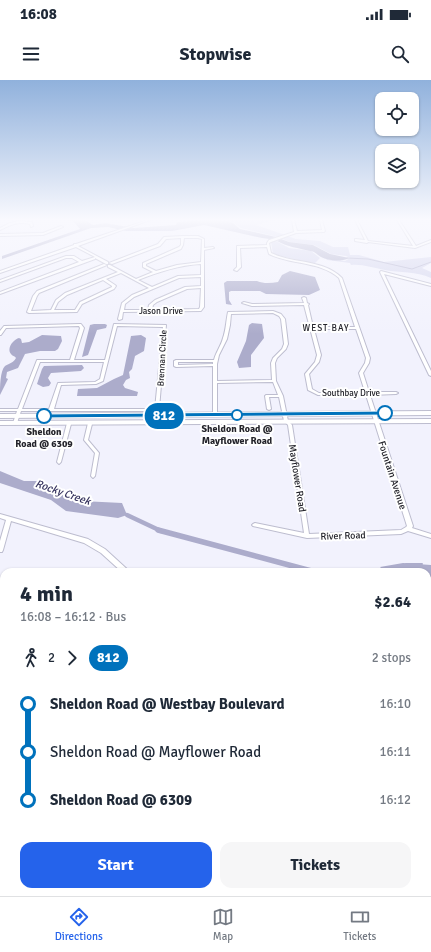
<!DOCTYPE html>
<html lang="en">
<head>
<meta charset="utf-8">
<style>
	:root { --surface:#fff; --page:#f6f6f7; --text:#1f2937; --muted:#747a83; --line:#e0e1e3; --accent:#2563eb }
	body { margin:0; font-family:Signika,sans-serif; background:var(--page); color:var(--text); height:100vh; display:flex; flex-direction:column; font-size:15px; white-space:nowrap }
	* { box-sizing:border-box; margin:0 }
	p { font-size:13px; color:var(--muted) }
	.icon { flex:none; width:22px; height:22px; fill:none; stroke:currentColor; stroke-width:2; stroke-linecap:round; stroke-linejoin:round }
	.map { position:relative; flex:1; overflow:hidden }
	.details { position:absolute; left:0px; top:488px; width:431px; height:328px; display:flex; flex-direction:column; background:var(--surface); border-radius:12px 12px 0 0; box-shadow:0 1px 3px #0004 }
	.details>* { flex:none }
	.badge { padding:0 8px; border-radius:13px; font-size:14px; line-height:26px }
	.tools { position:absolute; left:375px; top:12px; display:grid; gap:8px }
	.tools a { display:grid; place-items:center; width:44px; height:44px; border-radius:8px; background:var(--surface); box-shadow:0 1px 3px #0004; font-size:20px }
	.map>.badge { position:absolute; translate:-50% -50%; box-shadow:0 0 0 2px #fff }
	.legs { display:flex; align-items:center; gap:6px; height:44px; padding:0 20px; font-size:13px }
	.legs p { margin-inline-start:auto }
	.summary { display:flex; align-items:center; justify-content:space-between; height:68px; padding:0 20px }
	h1 { font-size:22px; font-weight:800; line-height:30px }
	.action { display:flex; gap:8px; margin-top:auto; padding:8px 20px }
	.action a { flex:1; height:46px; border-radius:12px; background:var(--accent); color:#fff; font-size:16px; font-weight:800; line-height:46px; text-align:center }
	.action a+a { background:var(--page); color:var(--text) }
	ul { padding:0 20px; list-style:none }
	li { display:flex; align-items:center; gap:14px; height:48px; font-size:15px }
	li i { display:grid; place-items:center; width:6px; height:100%; margin:0 5px; background:currentColor }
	li i::after { content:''; width:10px; height:10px; margin:-5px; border:3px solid; border-radius:50%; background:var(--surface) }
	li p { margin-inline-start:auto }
	li:first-child i { background:linear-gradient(#0000 50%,currentColor 0) }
	li:last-child i { background:linear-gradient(currentColor 50%,#0000 0) }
	.status { display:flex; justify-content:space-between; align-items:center; height:28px; padding:0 20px; background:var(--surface); direction:ltr }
	.status svg { height:11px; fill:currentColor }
	header { display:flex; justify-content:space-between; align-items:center; height:52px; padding:0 20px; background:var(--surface); font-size:18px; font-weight:800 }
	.tab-bar { display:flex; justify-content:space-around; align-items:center; height:56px; border-top:1px solid var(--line); background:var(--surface); font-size:11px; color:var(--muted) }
	.tab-bar a { display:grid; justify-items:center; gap:2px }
	.tab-bar .on { color:var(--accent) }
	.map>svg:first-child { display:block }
	.green { fill:#d3d4ed }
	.water { fill:#acaccb }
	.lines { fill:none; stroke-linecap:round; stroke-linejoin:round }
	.stream-far1 { stroke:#acaccb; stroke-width:1 }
	.stream { stroke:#acaccb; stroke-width:2 }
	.canal-far1 { stroke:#acaccb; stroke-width:4.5 }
	.canal { stroke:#acaccb; stroke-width:5.5 }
	.street-casing { stroke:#bdbdcf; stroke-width:2 }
	.secondary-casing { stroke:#bdbdcf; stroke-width:2 }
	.street { fill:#fff; fill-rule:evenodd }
	.secondary { fill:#fff; fill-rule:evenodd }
	.line-1 { fill:#0072bc; stroke:#fff }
	.stop-1-dot { fill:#fff; stroke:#0072bc; stroke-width:2 }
	.labels { text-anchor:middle; stroke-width:4; stroke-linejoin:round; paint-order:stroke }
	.far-street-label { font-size:9px; fill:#24242b; stroke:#fff }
	.far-neighbourhood-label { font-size:9px; letter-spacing:1px; fill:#24242b; stroke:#fff }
	.stop-label { font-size:10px; font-weight:bold; fill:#24242b; stroke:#fff }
	.street-label { font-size:10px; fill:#24242b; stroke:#fff }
	.water-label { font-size:11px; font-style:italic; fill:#36335e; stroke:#fff }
</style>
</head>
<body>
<div class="status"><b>16:08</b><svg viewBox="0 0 49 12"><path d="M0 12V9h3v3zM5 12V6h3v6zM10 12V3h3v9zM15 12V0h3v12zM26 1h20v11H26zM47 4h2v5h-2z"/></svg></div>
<header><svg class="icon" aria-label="menu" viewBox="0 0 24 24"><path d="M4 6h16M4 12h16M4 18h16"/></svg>Stopwise<svg class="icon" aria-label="search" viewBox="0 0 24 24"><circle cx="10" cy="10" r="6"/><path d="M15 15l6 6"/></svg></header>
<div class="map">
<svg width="431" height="816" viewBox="0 0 431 816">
	<rect width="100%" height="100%" fill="#f2f2fd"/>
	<path class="green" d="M216,140H276L256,145L285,155L278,157L241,148L234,143L227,140Z
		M287,156L296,159L320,161L333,167H348L350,175H359L384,182L431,177V183L422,188L431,192V198C416,191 400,193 385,190C373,188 363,184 351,185L350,183L327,180L326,179L345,181L350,178L346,176L331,174L314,165L290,162L280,158Z
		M276,161L289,168L311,171L320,178L314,184L273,174L271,162Z"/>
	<path class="water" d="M67,140H85L93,145L105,143L134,148L176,145L177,142L212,140L227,141L233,143L240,149L276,157L270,159L262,158L204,145L172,151H126L108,147L91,148L2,179V176L80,149L73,141Z
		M281,159L289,162L313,165L330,174L349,178C341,182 329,181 321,177C317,175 315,171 310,171C298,168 288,167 277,161Z
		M290,191L315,197L320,210L309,215L266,214L260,211H231L229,212V220L232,225L226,224L224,203L227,201H257C264,204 271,203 278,202L282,195Z
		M252,243L262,244L264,258L251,275V287L239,288L237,282L246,261L249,245Z
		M94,244H105L107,245L106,248L97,250L88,275L82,277L90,245Z
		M42,255L61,256L62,261L58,269L55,271H40L25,274L18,288L7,292L6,298L8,299L0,315C0,307 0,291 5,286C10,283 13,283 16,278C15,276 12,276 11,274C6,268 14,259 19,258L21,259L22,263L29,262Z
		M141,255L146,258L144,271L135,276L132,289L129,292L130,298L126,300L123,305L125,308L138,312L137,316H77L78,309L97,308L114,299L123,295L131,256Z
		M82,285L84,288L81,291L51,293L48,298L51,303L49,306L43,307L37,304L42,289L44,286Z
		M0,391L24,401H41L56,409L65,416L82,421L122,423L127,435L118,438L66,431L51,420L0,403Z
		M403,483L431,485V497L427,496V492H385L380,487Z"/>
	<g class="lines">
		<path class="stream-far1" d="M347,178L368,179L412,189L431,182"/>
		<path class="stream" d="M406,484H422
			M378,492L382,489"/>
		<path class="canal-far1" d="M127,435L161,451"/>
		<path class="canal" d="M158,450L315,492"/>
		<defs>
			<path id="street" d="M148,140H150L78,166L108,182V184H106L95,178V179L0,214V212L79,182L72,178H66L0,202V200L66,176H74L82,181L95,177L76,167L0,193V191L74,165V164H76Z
				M292,140H294L297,151L322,150L320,140H322L325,151L324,152L296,153L271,162L269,163L271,173C294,184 323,179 342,198L370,278L369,283L363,293L369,312H396L398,313L396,314L370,315L413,446L412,448L431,454V458L408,451L401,454L307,458L253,446L252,445L253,444L255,443L304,453L288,345L284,341L279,317H269L271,329L269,330L267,329L265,316L266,315H278L273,302L217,303V335L215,336L213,335V286L176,287L174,286V281L176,280H214C216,272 221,266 223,258C226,250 226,241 228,232L273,231L281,234L285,239L288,264L286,269L277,278L275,283L276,301L283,316L288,341L292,345L309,454L401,450L406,447L407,446L366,315H318L308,310L305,294L315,282L317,275L304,225L252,226L242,223L244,222L252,224L304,223L302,218L304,217L306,218L307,223L309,224L308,225L313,247H355L339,198C320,181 291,185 269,174L267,167L240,168L241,187L237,191L234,190L237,187V166L267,165V163L269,160L294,152ZM273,233L279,236L281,239L284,264L282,269L273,278L271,283L272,300L217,301V284L219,275L227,259L230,245L231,234ZM314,249H356L366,278L365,283L359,293L365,312L319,313L312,309L309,294L319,282L321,275ZM178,282H213V284L178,285Z
				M355,140H357L368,161L413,166L397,140H399L416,166L431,160V162L415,168L368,162L367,163L355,161V159H356L365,160Z
				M19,141L32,142L33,146L31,147L30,144C18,141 10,145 0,150V148L10,143Z
				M61,146L63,147L43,155L0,156V154L43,153Z
				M183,156H198L204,159V168L213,167L214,168L204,170V227L201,231L123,232L122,239L119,240L118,239L122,223L132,215L149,208L121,193L106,199L115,205L116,206L114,209L82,224L77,232L29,233L27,232L33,216L37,211L104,184L107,185L39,213L37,216L31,231L51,230L56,220L65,213L118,192L108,187V185H110L136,199L153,192L143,187V183L179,167L181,165V158L166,159L160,166L112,184L109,183L158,164L164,157ZM184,158H198L202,159L201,182L177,185L156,191L146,186V184L181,169L183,165ZM201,184V195L178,196L152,207L138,200C159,192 179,185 201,184ZM201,197V206L185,207L155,220L149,225L148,230H124L125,224L134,217L179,198ZM103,200L112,206V207L80,222L75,230H54L58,222L67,215ZM201,208L200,227L199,229L152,230L153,225L157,222L187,209Z
				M381,191L431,204V206L384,194L431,291V296L429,295L380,192Z
				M80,244H81L84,248L74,280H105L114,244L166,245L159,329L160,330L159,331L158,344H156L154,343L155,331H21L17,343L15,344L13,343L17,331H0V329H18L37,280H70L80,248L79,246L6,248L1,255H0V251L4,246ZM117,246L163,247L155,329H54L61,305L96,304L103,301ZM40,282H104L100,299L95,302L58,303L49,329H22Z
				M67,343H71V344L61,382L59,384L57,382Z
				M88,343H92V344L88,360L99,373L95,396L93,398L91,396L95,373L84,360Z
				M0,434L88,459L105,469L128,490L129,492H122L101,473L84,463L11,441L3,470L2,472H0V461L6,440L0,438Z
				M0,540H4V546H0Z
				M427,576L431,578V585L427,583Z
				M4,592V606L2,610L0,611V597L2,593Z
				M427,761L430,762L431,765V786L428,785L427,782Z
				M29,812H37V816H29Z
				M114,812H122L121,816H113Z
				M214,812H222V816H214Z
				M342,812H350L351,816H343Z"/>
			<path id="secondary" d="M431,331V335L0,338V334Z
				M431,339V343L0,345V341Z"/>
		</defs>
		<use href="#street" class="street-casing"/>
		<use href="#secondary" class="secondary-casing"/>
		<use href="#street" class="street"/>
		<use href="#secondary" class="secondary"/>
	</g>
	<linearGradient id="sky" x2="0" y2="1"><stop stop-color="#90b1dc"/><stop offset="0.55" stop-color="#f9f9fe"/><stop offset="1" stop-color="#f9f9fe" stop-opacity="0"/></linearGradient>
	<rect width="431" height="254" fill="url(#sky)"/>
	<path class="line-1" d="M385,331L389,333L388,335L44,338L41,336L44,334Z"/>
	<g class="stop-1-dot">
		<circle cx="385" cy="333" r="7"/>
		<circle cx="237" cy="335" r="5"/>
		<circle cx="44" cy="336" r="7"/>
	</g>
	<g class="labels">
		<g class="far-street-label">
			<text x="161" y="234">Jason Drive</text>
			<text transform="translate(162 278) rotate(-87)" y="3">Brennan Circle</text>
			<text x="351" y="316">Southbay Drive</text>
		</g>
		<g class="far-neighbourhood-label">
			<text x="326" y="251">WEST BAY</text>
		</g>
		<g class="stop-label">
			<text x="237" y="352">Sheldon Road @<tspan x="237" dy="12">Mayflower Road</tspan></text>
			<text x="44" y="355">Sheldon<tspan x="44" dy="12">Road @ 6309</tspan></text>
		</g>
		<g class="street-label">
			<text transform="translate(393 395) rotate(72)" y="4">Fountain Avenue</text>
			<text transform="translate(298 398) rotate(81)" y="4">Mayflower Road</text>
			<text transform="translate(343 455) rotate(-2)" y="4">River Road</text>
		</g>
		<g class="water-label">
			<text transform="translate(63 412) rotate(19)" y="4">Rocky Creek</text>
		</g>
	</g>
</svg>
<div class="tools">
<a><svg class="icon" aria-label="locate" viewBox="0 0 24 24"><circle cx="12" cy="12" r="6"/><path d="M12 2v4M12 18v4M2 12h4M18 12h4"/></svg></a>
<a><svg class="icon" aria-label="layers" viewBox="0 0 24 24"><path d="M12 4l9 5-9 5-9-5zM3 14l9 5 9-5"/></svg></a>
</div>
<b class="badge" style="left:164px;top:336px;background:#0072bc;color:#fff">812</b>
<section class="details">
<div class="summary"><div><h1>4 min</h1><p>16:08 – 16:12 · Bus</p></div><b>$2.64</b></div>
<div class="legs"><svg class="icon" aria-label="walk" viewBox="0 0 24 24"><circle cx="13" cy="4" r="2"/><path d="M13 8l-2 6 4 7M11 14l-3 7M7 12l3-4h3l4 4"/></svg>2<svg class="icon" aria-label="forward" viewBox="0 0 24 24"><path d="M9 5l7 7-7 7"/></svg><b class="badge" style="background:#0072bc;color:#fff">812</b><p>2 stops</p></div>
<ul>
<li><i style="color:#0072bc"></i><b>Sheldon Road @ Westbay Boulevard</b><p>16:10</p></li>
<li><i style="color:#0072bc"></i><span>Sheldon Road @ Mayflower Road</span><p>16:11</p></li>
<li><i style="color:#0072bc"></i><b>Sheldon Road @ 6309</b><p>16:12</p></li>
</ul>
<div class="action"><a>Start</a><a>Tickets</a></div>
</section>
</div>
<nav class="tab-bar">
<a class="on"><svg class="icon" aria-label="directions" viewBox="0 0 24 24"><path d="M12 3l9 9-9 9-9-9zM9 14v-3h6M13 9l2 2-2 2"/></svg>Directions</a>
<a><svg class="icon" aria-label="map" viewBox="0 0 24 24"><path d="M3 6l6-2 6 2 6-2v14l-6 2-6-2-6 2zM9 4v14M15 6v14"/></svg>Map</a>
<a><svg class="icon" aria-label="tickets" viewBox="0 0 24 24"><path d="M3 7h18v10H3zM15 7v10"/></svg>Tickets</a>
</nav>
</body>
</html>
